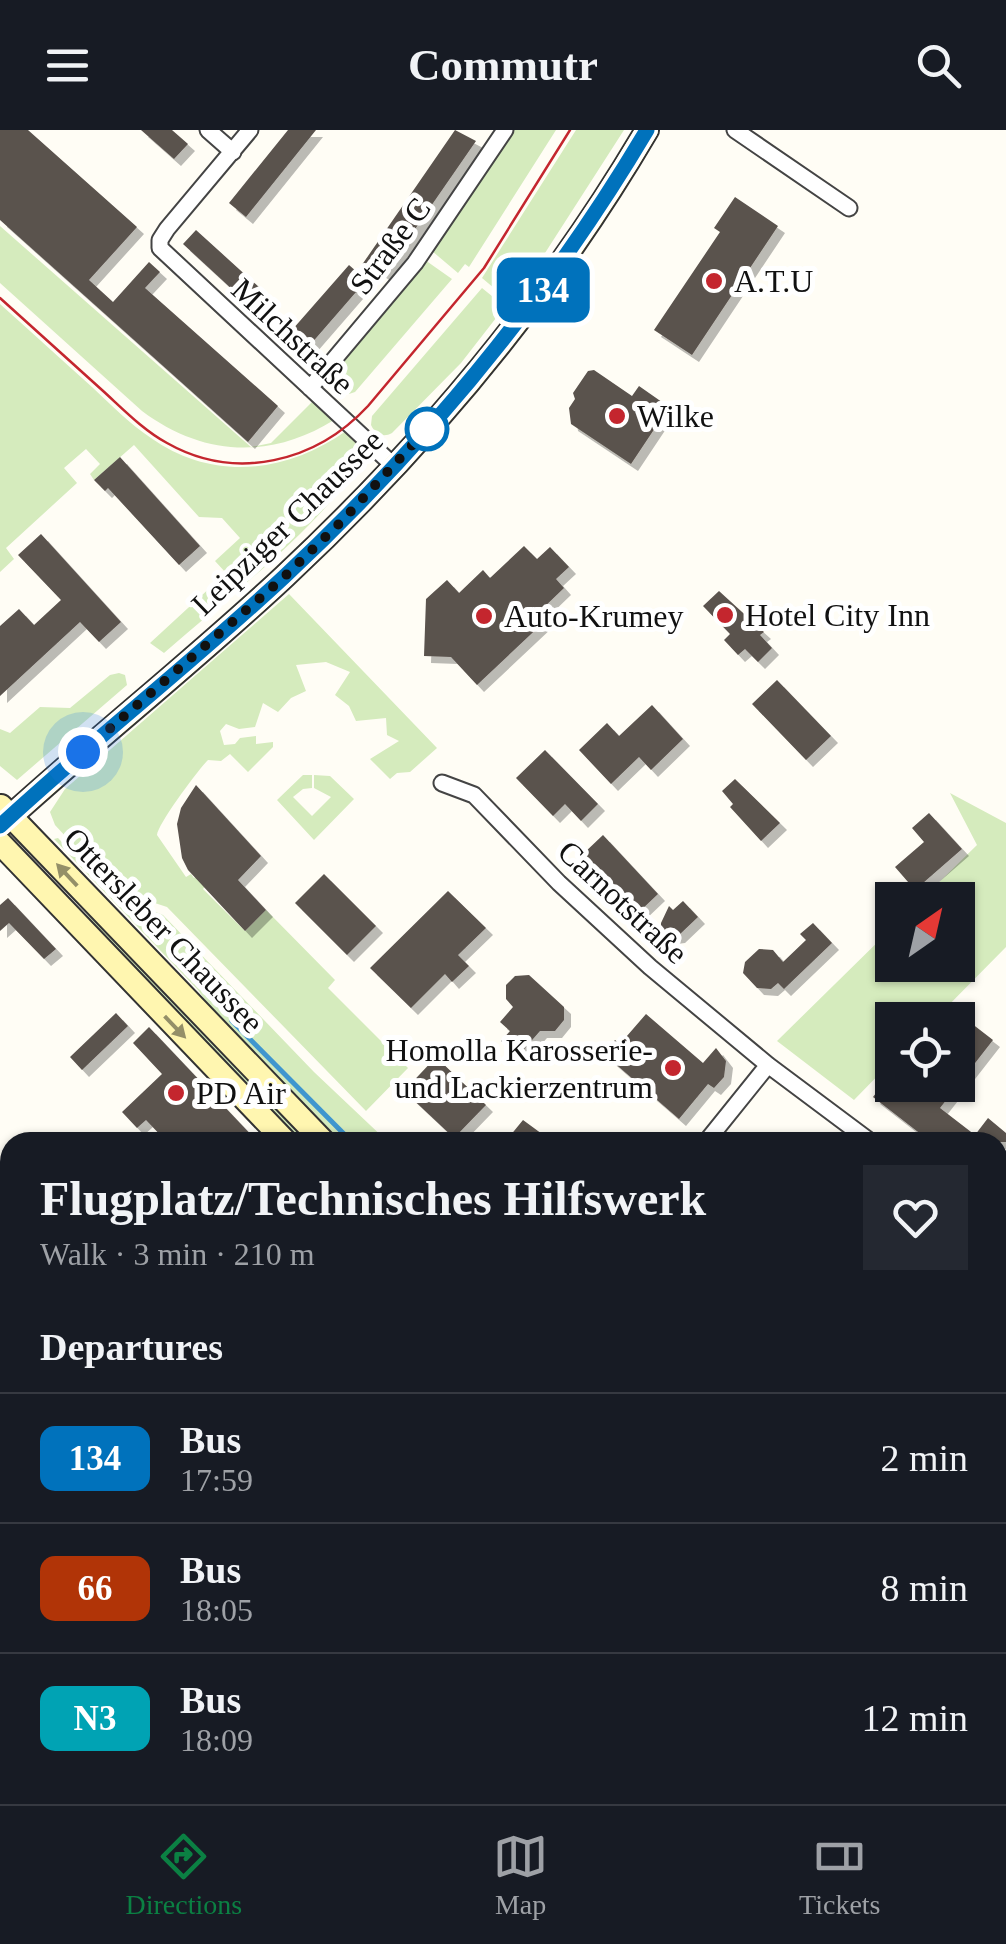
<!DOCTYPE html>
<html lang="en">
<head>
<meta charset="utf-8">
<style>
	:root { --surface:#171b24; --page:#242831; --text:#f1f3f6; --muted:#9ea1a6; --line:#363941; --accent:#0b8043 }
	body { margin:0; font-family:"Times New Roman",serif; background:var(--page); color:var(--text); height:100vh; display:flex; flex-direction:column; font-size:38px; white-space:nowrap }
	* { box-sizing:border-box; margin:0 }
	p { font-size:32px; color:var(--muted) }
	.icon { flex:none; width:55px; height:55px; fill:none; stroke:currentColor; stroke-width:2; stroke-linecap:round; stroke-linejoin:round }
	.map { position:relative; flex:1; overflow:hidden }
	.side { position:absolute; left:0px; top:1002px; width:1008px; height:672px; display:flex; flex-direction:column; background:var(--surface); border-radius:30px 30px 0 0; box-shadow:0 2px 8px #0004 }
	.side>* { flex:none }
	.badge { padding:0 20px; border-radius:15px; font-size:35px; line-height:65px }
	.needle { width:65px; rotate:34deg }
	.buttons { position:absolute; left:875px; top:752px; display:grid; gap:20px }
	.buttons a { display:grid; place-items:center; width:100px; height:100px; border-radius:0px; background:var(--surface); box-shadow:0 2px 8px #0004; font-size:50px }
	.you { position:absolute; width:50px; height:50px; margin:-25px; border:8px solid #fff; border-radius:50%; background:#1a73e8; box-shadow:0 0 0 15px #1a73e833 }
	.map>.badge { position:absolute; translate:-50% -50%; box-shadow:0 0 0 5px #fff }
	h2 { padding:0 40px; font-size:38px; line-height:90px }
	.round { display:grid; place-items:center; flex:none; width:105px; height:105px; border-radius:0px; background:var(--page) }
	.summary { display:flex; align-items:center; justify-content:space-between; height:170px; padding:0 40px }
	h1 { font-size:48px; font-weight:800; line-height:75px }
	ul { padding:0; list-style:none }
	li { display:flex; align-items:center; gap:30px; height:130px; padding:0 40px; border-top:2px solid var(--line) }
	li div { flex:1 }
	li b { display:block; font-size:38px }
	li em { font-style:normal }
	li .badge { min-width:110px; font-weight:700; text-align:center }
	header { display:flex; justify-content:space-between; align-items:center; height:130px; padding:0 40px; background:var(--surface); font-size:45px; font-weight:800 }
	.menu { display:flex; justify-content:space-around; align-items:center; height:140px; border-top:2px solid var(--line); background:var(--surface); font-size:28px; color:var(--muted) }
	.menu a { display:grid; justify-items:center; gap:5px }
	.menu .active { color:var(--accent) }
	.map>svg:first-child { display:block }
	.green { fill:#d5ebbd }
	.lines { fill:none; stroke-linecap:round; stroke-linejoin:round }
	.stream { stroke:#3f96cf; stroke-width:5 }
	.taxiway { stroke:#e29292; stroke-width:40 }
	.building { fill:#5a524d; filter:url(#shadow) }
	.street-casing { stroke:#444; stroke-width:19 }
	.secondary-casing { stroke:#333; stroke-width:26 }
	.street { stroke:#fff; stroke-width:15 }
	.secondary { stroke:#fff6b0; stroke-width:22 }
	.tram { stroke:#c4262e; stroke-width:2.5 }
	.oneway { fill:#948f68 }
	.line-casing { stroke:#fff; stroke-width:22 }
	.line { stroke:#0072bc; stroke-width:15 }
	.walk { stroke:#111; stroke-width:10; stroke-dasharray:0 18 }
	.poi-dot { fill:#c4262e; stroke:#fff; stroke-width:4 }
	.stop-dot { fill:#fff; stroke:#0072bc; stroke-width:5 }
	.labels { text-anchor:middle; stroke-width:10; stroke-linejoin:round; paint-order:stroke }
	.street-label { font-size:32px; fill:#111; stroke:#fff }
	.poi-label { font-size:32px; fill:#111; stroke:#fff; text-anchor:start }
</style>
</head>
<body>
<header><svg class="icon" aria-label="menu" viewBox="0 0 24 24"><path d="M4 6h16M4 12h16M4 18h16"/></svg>Commutr<svg class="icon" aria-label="search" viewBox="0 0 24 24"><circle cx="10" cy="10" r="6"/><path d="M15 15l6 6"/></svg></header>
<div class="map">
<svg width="1006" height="1674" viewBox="0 0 1006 1674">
	<defs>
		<filter id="shadow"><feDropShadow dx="7" dy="7" stdDeviation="0" flood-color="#0004"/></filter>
	</defs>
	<rect width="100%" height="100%" fill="#fffdf5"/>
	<path class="green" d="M513,0H556L469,137L465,134L458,143L432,121Z
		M576,0H624L545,123L512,168L507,169L482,148Z
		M0,96L251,317L271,313L312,272L334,290C270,330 202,326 142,281L0,153Z
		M425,130L452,149L355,262L349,264L329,244L384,183Z
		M482,158L503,175V179L461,233L392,303C383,308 375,304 371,295L372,286Z
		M0,174C31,202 61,229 92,257C111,275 130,294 151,308C213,352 287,343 346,301L369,322C317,401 235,461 164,523L150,513L226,443L215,431L240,408L222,388L199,387L134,315L94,350L90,344L100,334L86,319L64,338L77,353L6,418L14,429L0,442Z
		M289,464L437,618L410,642L397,643L390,649L370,629L399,611L387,605L386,588L356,591L349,576L335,565L350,542L326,532L296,535L306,561L291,568L278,582L263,573L255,597L239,599L226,594L220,601L224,615L235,614L240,608L256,606V614L273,612V617L248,642L230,624L221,631L208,630C197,641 158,694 157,705L186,747L191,744L194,748L197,746L206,755L203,759L245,801L266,780L335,850L328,858L408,938L366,981L167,777L115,760L55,695L50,682L65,659Z
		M119,543L125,545L127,555L17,650L0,636V599L10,603L40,577L70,578L110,545Z
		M303,645H312V658L303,659L293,667L312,686L331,667L314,658V645L330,646L354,669L314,710L277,670Z
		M950,663L1006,693V817L934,890H892V931L854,970L777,911L892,798V835H958V770H921L977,715Z
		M58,708L112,764L163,785L314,942L388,1012H336L227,901L198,860L54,709Z
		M32,730L79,778L119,813L313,1012H298L30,732Z
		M998,1122L1006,1129V1381L998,1374Z
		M0,1142L10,1146V1546L0,1538Z
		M0,1583L10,1591V1665H102L114,1674H0Z"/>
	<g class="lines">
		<path class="stream" d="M232,891L352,1012
			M998,1527L1006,1534"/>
		<path class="taxiway" d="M0,1190L10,1180
			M0,1561L10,1569
			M130,1665L141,1674
			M392,1665L404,1674
			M208,1674L215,1665
			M344,1674L351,1665"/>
	</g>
	<path class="building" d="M0,0H28L137,97L89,150L113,172L149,132L160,142L145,158L278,276L248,312L0,90Z
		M141,0H172L188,14L174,29Z
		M288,0H316L246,87L229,73Z
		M455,0L476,11L384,144L376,139L310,215L292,200L349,135L357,142Z
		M735,67L778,96L692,225L654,200L720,102L714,98Z
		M196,100L260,158L247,173L183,114Z
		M594,240L632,266L639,256L669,277L631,334L571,294L569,278L575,269L573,263L588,241Z
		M120,327L200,416L179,435L108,358L105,361L94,350Z
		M41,404L121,492L99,512L80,492L0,566V496L19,479L34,495L61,470L18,425Z
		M524,416L537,429L550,417L569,437L556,449L564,458L539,482L546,490L477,555L451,527L424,526L426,469L447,450L459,463L483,440L490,448Z
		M719,461L764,502L760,505L772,518L758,532L745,519L738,525L724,510L730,504L703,476Z
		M777,550L831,606L806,630L752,574Z
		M652,575L683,609L651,640L639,627L611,654L579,620L607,593L619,606Z
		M545,620L598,674L581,691L565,674L553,686L516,648Z
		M735,649L780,693L761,711L730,677L733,674L722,661Z
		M196,655L261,726L238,750L266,780L245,801L188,740L182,728L177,694L181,678Z
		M929,683L962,719L915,760L895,737L924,712L912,698Z
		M603,705L658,764L638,783L583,724Z
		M324,744L376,796L347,825L295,773Z
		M448,761L486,798L458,825L469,836L452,852L445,844L411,878L370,838Z
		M8,768L56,819L44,829L9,793L0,801V775Z
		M683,771L698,787L678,806L670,807L661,798V793L669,776L673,780Z
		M813,793L832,813L784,859L778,853L771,859L757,858L743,843L745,832L759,819L773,820L783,832L806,810L800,804Z
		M529,845L564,877V890L555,901H540L518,926L501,911L510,901L500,892L513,877L506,869V855L515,846Z
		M116,883L128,896L82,940L70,927Z
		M958,883L993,910L940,978L975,1005L988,988L1006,1003V1012H931L873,967L892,943V955H958Z
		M646,884L703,933L716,918L726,931L724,947L714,958L708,954L679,989L604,924L615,910L620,914Z
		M149,897L258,1012H167L146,990L137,998L122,982L162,944L133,913Z
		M436,927L486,975L454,1008L404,961Z
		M523,990L553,1012H505Z"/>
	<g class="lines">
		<defs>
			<path id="street" d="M208,0L233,22
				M250,0L167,99L160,110V118L394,336
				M735,0L849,78
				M310,258L415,133L505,0
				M442,653L474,665L559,753L650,837L768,935L871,1012
				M706,1012L768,935
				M998,1109L1006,1116
				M648,1665L660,1674"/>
			<path id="secondary" d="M1,676L324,1012
				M0,696C93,611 193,532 285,446C426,314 549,167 647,0
				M0,713L286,1012
				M998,1544L1006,1551
				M998,1577L1006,1584"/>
		</defs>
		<use href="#street" class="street-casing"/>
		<use href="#secondary" class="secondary-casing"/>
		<use href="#street" class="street"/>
		<use href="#secondary" class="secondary"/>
		<path class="tram" d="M0,168C34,199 68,229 102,260C123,279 143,300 167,313C236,352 316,332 368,276L484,138L570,0"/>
	</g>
	<defs><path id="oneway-solid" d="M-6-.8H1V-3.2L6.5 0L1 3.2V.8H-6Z" transform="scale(2.5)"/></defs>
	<g class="oneway">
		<use href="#oneway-solid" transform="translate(67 745) rotate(-133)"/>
		<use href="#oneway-solid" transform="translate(175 897) rotate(46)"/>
	</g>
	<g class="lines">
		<defs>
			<path id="line" d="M0,696C93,610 193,532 285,446C426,314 548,167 647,0"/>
		</defs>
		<use href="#line" class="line-casing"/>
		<use href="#line" class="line"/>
		<path class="walk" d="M83,622L283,448L342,391L427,299"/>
	</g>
	<g class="poi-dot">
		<circle cx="714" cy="151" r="10"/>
		<circle cx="617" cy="286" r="10"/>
		<circle cx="725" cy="485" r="10"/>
		<circle cx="484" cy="486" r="10"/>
		<circle cx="673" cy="938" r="10"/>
		<circle cx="176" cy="963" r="10"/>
	</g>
	<circle class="stop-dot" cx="427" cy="299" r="20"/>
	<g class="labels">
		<g class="street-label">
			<text transform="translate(390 116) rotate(-53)" y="11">Straße C</text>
			<text transform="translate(293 206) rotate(43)" y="11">Milchstraße</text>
			<text transform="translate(287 392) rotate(-44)" y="11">Leipziger Chaussee</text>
			<text transform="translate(623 772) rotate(43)" y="11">Carnotstraße</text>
			<text transform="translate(164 800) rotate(46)" y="11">Ottersleber Chaussee</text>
		</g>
		<g class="poi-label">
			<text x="734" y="162">A.T.U</text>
			<text x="637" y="297">Wilke</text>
			<text x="745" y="496">Hotel City Inn</text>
			<text x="504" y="497">Auto-Krumey</text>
			<text x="653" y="931" text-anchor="end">Homolla Karosserie-<tspan x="653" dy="37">und Lackierzentrum</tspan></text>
			<text x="196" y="974">PD Air</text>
		</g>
	</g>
</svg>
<div class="buttons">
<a><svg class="needle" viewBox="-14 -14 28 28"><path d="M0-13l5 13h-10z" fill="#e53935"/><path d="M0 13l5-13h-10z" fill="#9ea1a6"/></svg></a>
<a><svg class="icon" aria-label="locate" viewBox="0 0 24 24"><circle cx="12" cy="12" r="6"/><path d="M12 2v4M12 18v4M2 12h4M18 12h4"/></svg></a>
</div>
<div class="you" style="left:83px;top:622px"></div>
<b class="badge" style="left:543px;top:160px;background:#0072bc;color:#fff">134</b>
<section class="side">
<div class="summary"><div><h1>Flugplatz/Technisches Hilfswerk</h1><p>Walk · 3 min · 210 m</p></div><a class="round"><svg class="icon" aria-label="heart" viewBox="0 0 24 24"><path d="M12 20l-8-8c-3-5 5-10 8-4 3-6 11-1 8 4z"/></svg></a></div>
<h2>Departures</h2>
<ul>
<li><span class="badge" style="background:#0072bc;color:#fff">134</span><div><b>Bus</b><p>17:59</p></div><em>2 min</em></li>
<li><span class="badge" style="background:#b13407;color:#fff">66</span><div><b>Bus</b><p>18:05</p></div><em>8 min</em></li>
<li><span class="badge" style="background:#00a3b4;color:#fff">N3</span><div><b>Bus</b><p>18:09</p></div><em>12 min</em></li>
</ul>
</section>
</div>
<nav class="menu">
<a class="active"><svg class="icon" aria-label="directions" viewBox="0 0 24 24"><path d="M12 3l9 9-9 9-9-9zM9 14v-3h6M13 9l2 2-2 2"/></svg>Directions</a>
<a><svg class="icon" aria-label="map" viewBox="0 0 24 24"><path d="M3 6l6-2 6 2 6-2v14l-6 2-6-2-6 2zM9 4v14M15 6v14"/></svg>Map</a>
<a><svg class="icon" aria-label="tickets" viewBox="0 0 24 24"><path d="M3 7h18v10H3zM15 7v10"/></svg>Tickets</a>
</nav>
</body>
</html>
